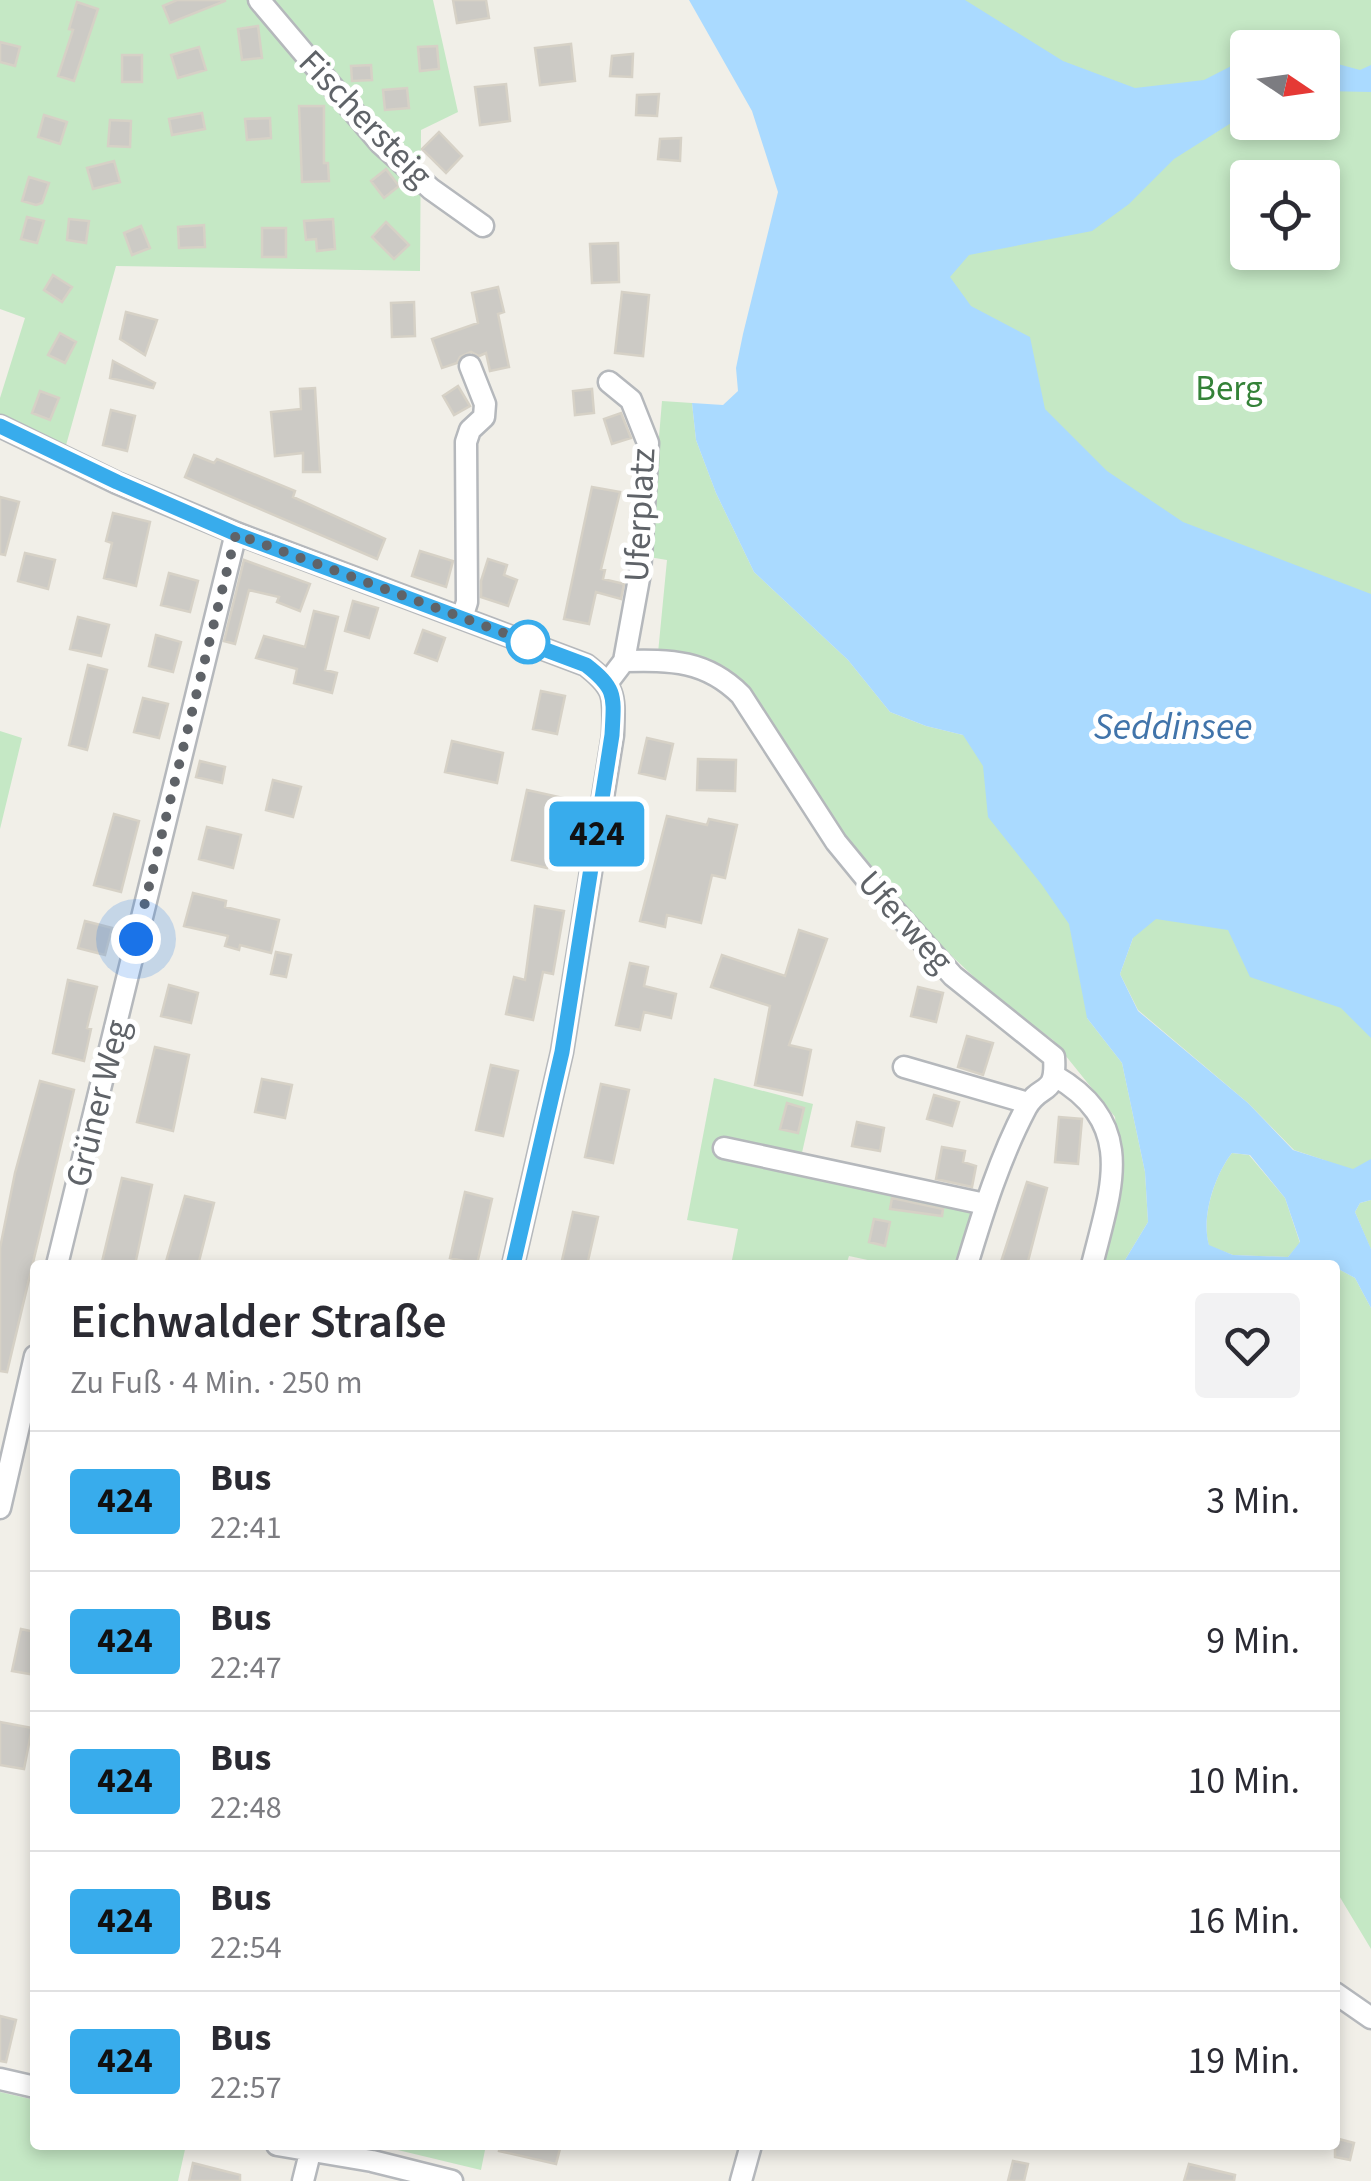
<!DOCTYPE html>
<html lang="de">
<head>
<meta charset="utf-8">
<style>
	:root { --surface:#fff; --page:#f2f2f3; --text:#2b2b33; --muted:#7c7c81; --line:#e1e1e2 }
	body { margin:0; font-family:"Source Sans 3",sans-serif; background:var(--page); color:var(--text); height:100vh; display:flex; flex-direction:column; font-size:38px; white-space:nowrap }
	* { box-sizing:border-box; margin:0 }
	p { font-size:32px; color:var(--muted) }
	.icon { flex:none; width:55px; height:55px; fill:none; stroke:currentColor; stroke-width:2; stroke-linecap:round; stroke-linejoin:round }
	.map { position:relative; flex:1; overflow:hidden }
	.details { position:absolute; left:30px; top:1260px; width:1310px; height:890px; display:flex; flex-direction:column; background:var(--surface); border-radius:10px; box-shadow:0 5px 15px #0003 }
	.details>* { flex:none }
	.badge { padding:0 20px; border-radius:8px; font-size:35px; line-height:65px }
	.needle { width:65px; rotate:103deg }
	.buttons { position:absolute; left:1230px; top:30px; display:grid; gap:20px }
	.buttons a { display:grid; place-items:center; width:110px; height:110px; border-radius:10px; background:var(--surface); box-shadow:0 5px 15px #0003; font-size:50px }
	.you { position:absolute; width:50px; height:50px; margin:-25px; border:8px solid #fff; border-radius:50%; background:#1a73e8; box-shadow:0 0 0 15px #1a73e833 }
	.map>.badge { position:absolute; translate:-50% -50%; box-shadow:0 0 0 5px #fff }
	.round { display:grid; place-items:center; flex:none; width:105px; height:105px; border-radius:10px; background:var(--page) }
	.head { display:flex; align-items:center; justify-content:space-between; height:170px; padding:0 40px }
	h1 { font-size:48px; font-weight:600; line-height:75px }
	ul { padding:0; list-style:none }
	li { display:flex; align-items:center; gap:30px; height:140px; padding:0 40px; border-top:2px solid var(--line) }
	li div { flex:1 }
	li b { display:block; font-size:38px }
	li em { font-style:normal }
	li .badge { min-width:110px; font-weight:700; text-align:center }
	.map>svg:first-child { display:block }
	.green { fill:#c5e8c5; fill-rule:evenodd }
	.water { fill:#aadaff; fill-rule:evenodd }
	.building { fill:#cccac5; stroke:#d6d1c6; stroke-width:2.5 }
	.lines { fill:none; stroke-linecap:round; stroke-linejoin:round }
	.minor-casing { stroke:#b5b8bc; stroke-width:25 }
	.minor { stroke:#fff; stroke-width:20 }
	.line-casing { stroke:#fff; stroke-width:22 }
	.line { stroke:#38acec; stroke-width:15 }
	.walk { stroke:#5f6368; stroke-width:10; stroke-dasharray:0 18 }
	.stop-dot { fill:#fff; stroke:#38acec; stroke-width:5 }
	.labels { text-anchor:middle; stroke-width:10; stroke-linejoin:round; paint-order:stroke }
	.street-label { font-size:35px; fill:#5f6368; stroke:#fff }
	.park-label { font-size:35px; fill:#348238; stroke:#fff }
	.water-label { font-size:38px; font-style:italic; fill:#4174aa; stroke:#fff }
</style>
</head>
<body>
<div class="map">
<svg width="1371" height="2181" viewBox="0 0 1371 2181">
	<rect width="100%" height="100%" fill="#f1efe8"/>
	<path class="green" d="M0,0H433L458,112L421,130L420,271L116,266L63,456L0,426V398L25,318L0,309Z
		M868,0H1371V1183L1324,1160L1294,1150L1248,1103L1138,1010L1120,974L1133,938L999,514ZM1248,48H1322V122H1248ZM1248,178H1322V252H1248Z
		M662,401L692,403L696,440L716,493L754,572L848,660L890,712L926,726L963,735L967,732L1088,888L1087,1018L1122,1063L1145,1172L1148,1222L1122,1265H1100L1119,1165L1115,1117L1053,1040L995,997L875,883L730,672L697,657L658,653L667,560L649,557Z
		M0,731L22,738L0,829Z
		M714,1078L813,1104L799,1166L979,1208L960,1265H891L849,1256L846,1265H731L738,1229L687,1220Z
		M1232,1153L1249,1155L1285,1198L1300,1243L1288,1257L1233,1255L1209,1246C1201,1218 1214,1176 1232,1153Z
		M1371,1200V1250L1355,1212L1360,1203Z
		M1335,1267L1355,1278L1371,1308V1949L1335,1889Z
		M0,2092L35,2100V2145H186L178,2181H0Z
		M377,2145H486L481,2170Z"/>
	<path class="water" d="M689,0H965L1063,61L1135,88L1204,80L1247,58V113L1174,159L1129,204L1092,231L969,255L950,277L971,306L1030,337L1045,409L1107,471L1183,522L1371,594V1038L1341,1008L1250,977L1228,930L1156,919L1133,938L1120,974L1138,1011L1248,1103L1293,1150L1353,1169L1371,1159V1200L1360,1203L1355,1212L1371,1249V1308L1355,1278L1329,1264L1122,1265L1148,1222L1145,1172L1122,1063L1087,1018L1069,924L1042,885L988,817L983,766L963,735L926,726L890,712L848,660L754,572L716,493L696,440L692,403L723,405L738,391L736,368L743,334L778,192L752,111ZM1232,1153L1250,1155L1285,1198L1300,1242L1288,1257L1233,1255L1209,1245C1201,1218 1214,1176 1232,1153Z
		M1323,60L1360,70L1371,65V92L1323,91Z"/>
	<path class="building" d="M177,0H225V1L170,23L163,6Z
		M453,0H486L489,18L457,23Z
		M77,2L98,9L74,81L58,76L73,30L69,29Z
		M258,26L262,58L242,60L238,29Z
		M0,42L20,47L15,66L0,62Z
		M571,44L575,81L540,85L535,48Z
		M437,46L439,69L420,71L418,47Z
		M199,47L206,70L178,78L171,55Z
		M633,54L632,77L610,76L612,56Z
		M122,55H142V82H122Z
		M371,65L372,80L352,81L351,66Z
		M506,84L510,121L480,125L475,87Z
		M407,88L409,108L385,110L383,90Z
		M659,94L657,116L636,115L637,95Z
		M299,106H324V163H328L329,181L302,182Z
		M202,113L205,129L172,135L169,119Z
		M44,115L67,122L60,144L38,137Z
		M270,118L271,138L247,140L245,119Z
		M110,120L131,121L130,147L108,146Z
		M439,132L462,156L446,173L422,149Z
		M681,138L680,161L658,159L660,139Z
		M114,161L120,182L93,189L87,168Z
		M386,169L399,186L384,198L371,181Z
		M29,177L49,183L42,203L36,205L22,201Z
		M27,217L44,221L37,243L21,239Z
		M69,219L89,221L86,243L67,240Z
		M333,219L335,249L317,251L316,239L306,240L304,221Z
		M386,222L409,245L394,259L372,237Z
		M204,225L205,247L179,248L178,227Z
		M141,226L150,248L132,255L124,233Z
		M262,228H286V257H262Z
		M618,243L619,282L592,283L590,244Z
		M53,275L72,287L62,302L44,290Z
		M498,287L504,312L498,314L509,367L490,371L486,353L479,356L471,352L460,357L457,363L442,368L432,339L478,323L472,293Z
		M622,292L649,295L643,356L615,353Z
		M414,302L415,336L392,337L391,303Z
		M126,312L157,320L145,355L120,339Z
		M60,333L76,342L65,363L48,355Z
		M113,361L155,383L153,388L110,378Z
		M458,386L470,406L454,415L443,396Z
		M315,388L320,472H303V453L275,456L271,412L301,409L300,389Z
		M592,389L594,413L575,415L573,391Z
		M40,391L59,398L50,420L32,413Z
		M111,410L135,416L127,451L103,445Z
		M621,413L631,438L612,444L604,419Z
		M194,455L214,463L217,459L295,491L293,497L385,539L377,559L185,477Z
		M592,487L620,492L601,569L605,570L603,579L624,584L621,599L596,592L589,624L564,619Z
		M0,497L19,502L5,555L0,554Z
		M113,513L150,522L136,586L104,578L112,543L106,541Z
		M420,551L453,561L446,587L412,576Z
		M25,553L55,560L48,589L18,581Z
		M488,559L507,565L504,575L517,580L508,606L481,597V581Z
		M244,560L310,584L300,611L277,602L279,597L249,590L235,644L224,641Z
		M169,573L198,581L190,612L161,605Z
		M353,601L378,608L369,638L345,631Z
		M314,611L338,617L325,670L337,673L332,693L294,683L297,669L256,658L264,636L305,647Z
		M78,617L109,625L101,656L70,649Z
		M423,630L445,638L437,661L415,653Z
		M156,635L181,642L173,672L149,666Z
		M88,665L107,670L87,750L69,745Z
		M541,691L565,696L557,734L533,729Z
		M143,698L168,704L159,738L134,732Z
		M647,738L673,744L665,779L639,773Z
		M452,741L503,753L497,783L445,772Z
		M698,759L736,760L735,791L697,790Z
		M200,761L225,767L222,783L196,777Z
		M273,780L301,787L293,817L266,810Z
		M527,790L563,798L547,868L512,860Z
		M114,814L139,821L121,892L94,885Z
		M667,816L707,825L709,819L737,825L725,878L712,875L701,923L667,915L665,927L640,921Z
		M207,827L241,835L233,868L199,859Z
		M193,893L226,901L225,907L279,920L271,953L240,945L239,950L225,946L228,936L184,926Z
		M535,906L564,911L553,974L543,972L533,1020L506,1014L514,977L525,980Z
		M85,921L112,928L105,955L78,948Z
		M799,930L827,939L789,1045L811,1050L802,1095L755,1085L770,1006L711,987L722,955L785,976Z
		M276,952L291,955L286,977L271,974Z
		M630,963L648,967L644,986L676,994L671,1018L644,1012L640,1030L616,1025Z
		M68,980L97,987L87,1028L91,1029L84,1061L53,1053Z
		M169,985L198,993L191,1023L161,1016Z
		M918,987L943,993L936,1022L911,1016Z
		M967,1036L993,1043L983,1075L958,1067Z
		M155,1047L189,1055L173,1131L137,1122Z
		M491,1065L518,1071L503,1136L476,1130Z
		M262,1079L292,1085L285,1118L255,1112Z
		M40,1081L74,1090L7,1372L0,1371V1248L15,1173Z
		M601,1084L629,1090L613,1163L585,1157Z
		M934,1095L959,1102L952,1126L927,1119Z
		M787,1103L804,1108L798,1133L780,1129Z
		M1059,1117L1082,1119L1078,1164L1055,1162Z
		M857,1122L884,1128L880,1151L852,1146Z
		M942,1147L965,1151L963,1162L976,1166L972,1187L936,1179Z
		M122,1178L152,1185L135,1265L102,1262Z
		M1027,1182L1047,1188L1027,1265H1011L1001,1262Z
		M465,1192L492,1199L477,1264L450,1258Z
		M185,1196L214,1203L198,1265H165Z
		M892,1198L943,1209L942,1216L890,1209Z
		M573,1212L598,1217L587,1265H561Z
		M874,1219L890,1222L885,1246L869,1242Z
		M21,1629L35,1632V1675L12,1671Z
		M0,1722L32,1728L24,1769L0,1765Z
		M0,2016L16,2020L6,2062L0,2061Z
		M1335,2138L1354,2143L1350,2160L1335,2157Z
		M500,2145H561L556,2164L499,2151Z
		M1013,2161L1028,2164L1024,2181H1008Z
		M193,2163L240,2175V2181H189Z
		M1189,2164L1235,2175L1234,2181H1184Z"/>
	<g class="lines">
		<defs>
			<path id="minor" d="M259,0L380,143L431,189L483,226
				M609,382L631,400L648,443L640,573L624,661
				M0,426L117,483L236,533L586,665C617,689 614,697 613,735L562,1052L513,1265
				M462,618L467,602L466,442L470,430L484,417L485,404L470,366
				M608,682L624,661C671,660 706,660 741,695L836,842L868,881L953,976L1054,1057C1057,1098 1040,1082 1026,1108C1000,1157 983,1212 967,1265
				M904,1067L1028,1103
				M1055,1076C1138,1124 1111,1188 1092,1265
				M724,1148L985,1204
				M57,1265L236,533
				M0,1508L35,1356
				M1335,1993L1371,2018
				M0,2079L35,2087
				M277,2145L372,2161L452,2181
				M303,2181L312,2145
				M741,2181L751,2145"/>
		</defs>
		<use href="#minor" class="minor-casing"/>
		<use href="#minor" class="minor"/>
	</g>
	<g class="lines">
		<defs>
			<path id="line" d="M0,426L117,482L236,534L586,665C617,689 614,696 612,735L562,1052L513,1265"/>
		</defs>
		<use href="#line" class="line-casing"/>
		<use href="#line" class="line"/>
		<path class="walk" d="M136,939L236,534L528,642"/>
	</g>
	<circle class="stop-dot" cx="528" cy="642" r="20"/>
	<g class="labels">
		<g class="street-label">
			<text transform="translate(366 118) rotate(46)" y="12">Fischersteig</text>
			<text transform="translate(639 515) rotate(-87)" y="12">Uferplatz</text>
			<text transform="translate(906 921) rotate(48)" y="12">Uferweg</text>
			<text transform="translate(97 1103) rotate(-76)" y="12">Grüner Weg</text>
		</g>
		<g class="park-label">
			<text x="1229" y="400">Berg</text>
		</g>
		<g class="water-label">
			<text x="1173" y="739">Seddinsee</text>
		</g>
	</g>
</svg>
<div class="buttons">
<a><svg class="needle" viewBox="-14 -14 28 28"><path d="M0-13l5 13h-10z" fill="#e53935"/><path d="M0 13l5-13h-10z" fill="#7c7c81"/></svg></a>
<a><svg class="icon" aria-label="locate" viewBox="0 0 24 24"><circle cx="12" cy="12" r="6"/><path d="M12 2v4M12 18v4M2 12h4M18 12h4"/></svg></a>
</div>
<div class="you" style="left:136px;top:939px"></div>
<b class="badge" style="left:597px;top:834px;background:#38acec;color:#111">424</b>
<section class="details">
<div class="head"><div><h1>Eichwalder Straße</h1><p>Zu Fuß · 4 Min. · 250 m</p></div><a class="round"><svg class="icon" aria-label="heart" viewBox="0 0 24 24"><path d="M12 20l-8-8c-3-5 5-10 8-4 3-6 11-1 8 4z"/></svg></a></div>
<ul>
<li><span class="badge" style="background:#38acec;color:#111">424</span><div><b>Bus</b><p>22:41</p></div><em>3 Min.</em></li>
<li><span class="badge" style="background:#38acec;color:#111">424</span><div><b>Bus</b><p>22:47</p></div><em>9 Min.</em></li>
<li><span class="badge" style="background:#38acec;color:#111">424</span><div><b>Bus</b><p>22:48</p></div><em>10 Min.</em></li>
<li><span class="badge" style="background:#38acec;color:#111">424</span><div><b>Bus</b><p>22:54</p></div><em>16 Min.</em></li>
<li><span class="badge" style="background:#38acec;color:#111">424</span><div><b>Bus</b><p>22:57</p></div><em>19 Min.</em></li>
</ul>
</section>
</div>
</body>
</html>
